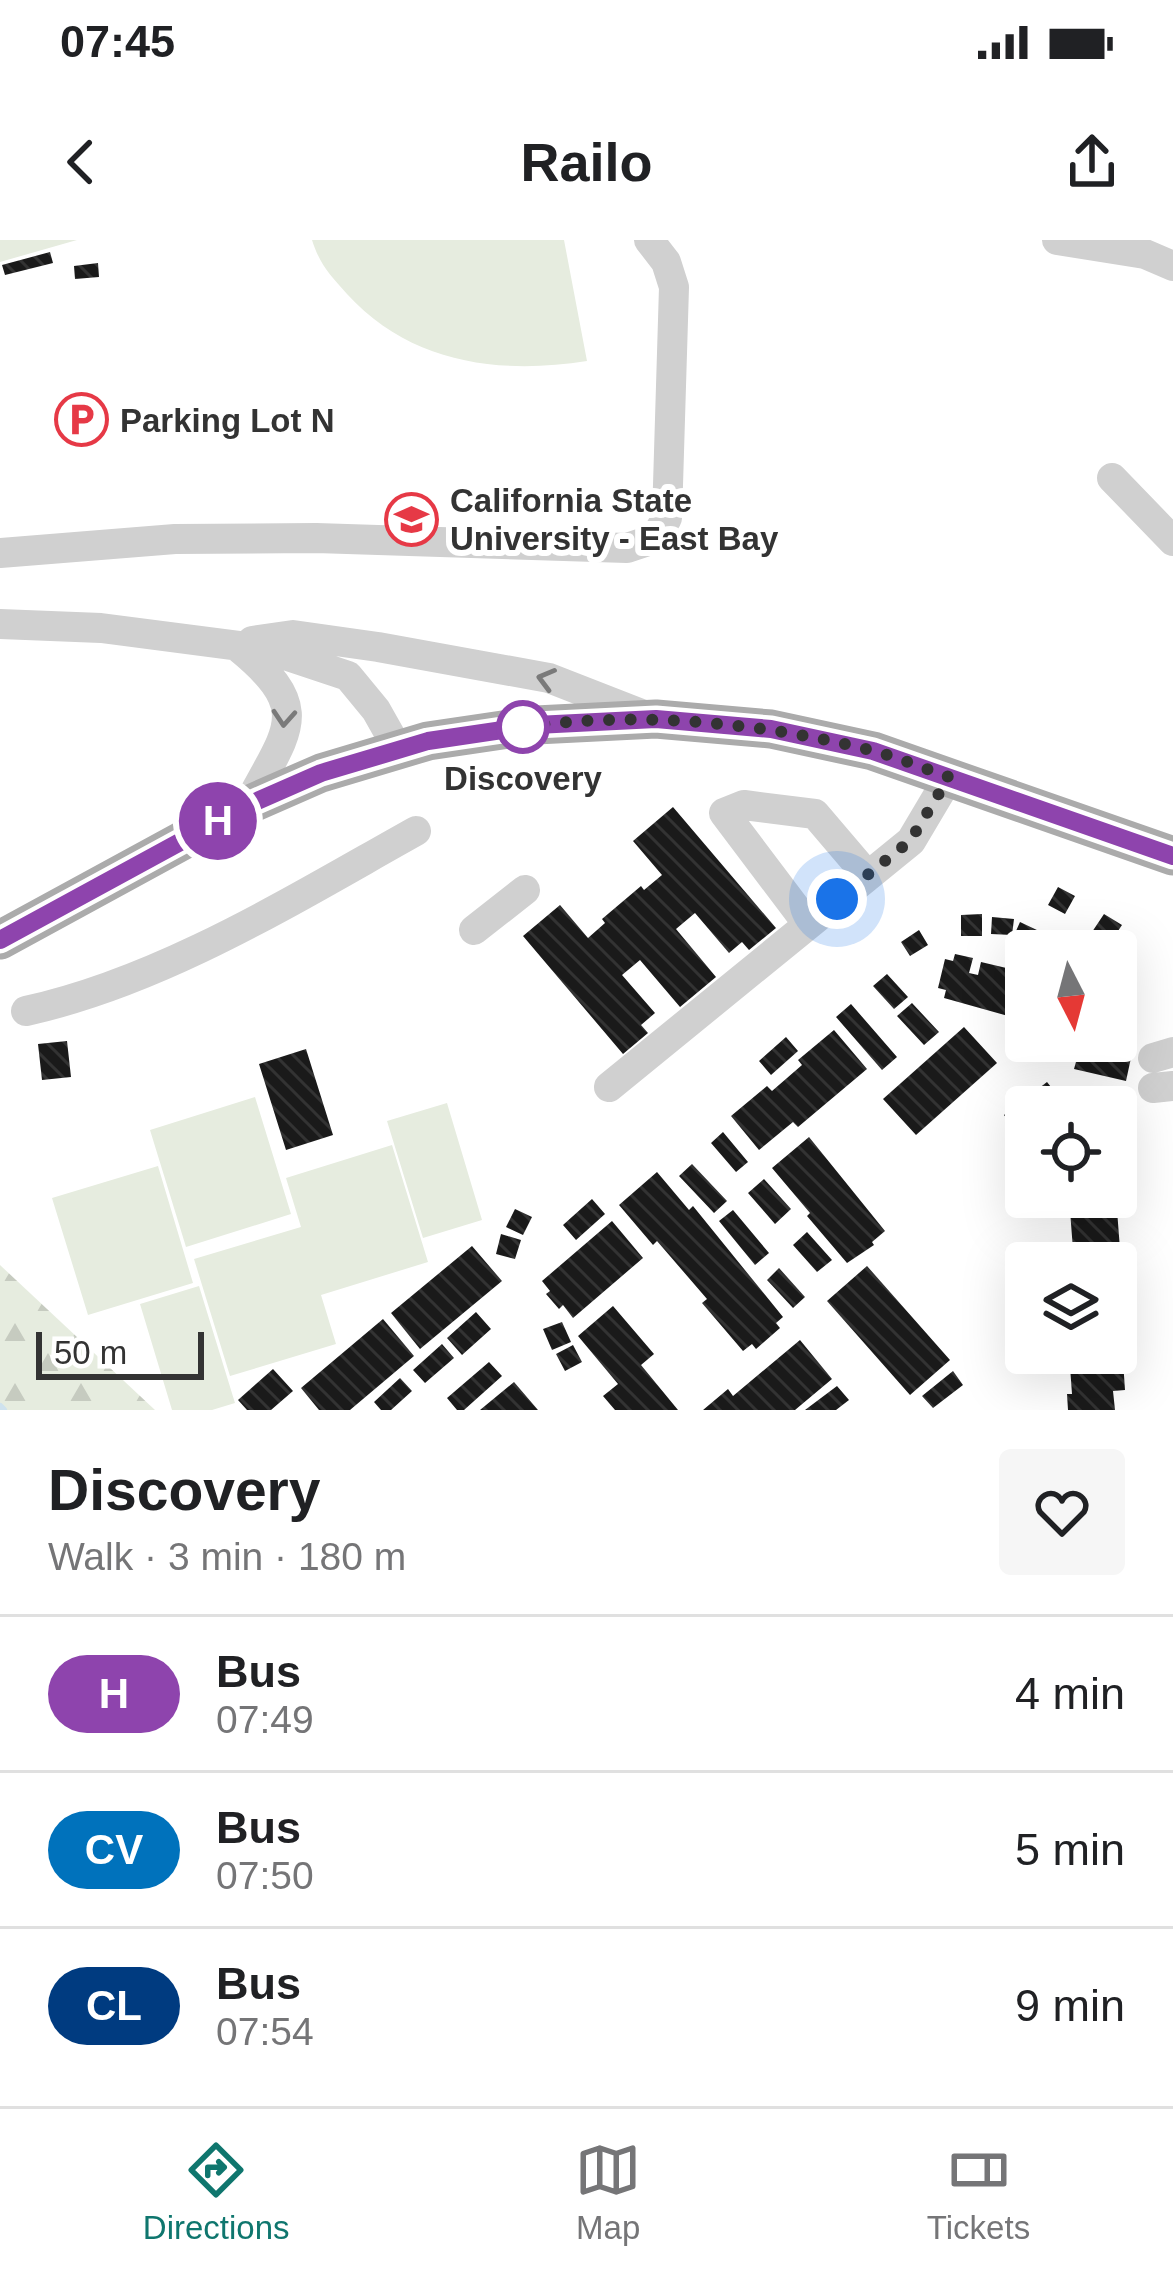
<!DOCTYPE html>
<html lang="en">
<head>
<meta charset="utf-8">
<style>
	:root { --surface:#fff; --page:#f6f6f6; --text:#202124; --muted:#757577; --line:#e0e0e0; --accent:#0f766e }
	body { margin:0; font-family:Helvetica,sans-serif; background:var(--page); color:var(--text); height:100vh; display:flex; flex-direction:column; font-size:45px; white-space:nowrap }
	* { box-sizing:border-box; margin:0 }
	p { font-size:39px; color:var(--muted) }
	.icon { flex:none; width:66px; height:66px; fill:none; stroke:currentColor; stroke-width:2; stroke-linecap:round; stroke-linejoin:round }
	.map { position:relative; height:1170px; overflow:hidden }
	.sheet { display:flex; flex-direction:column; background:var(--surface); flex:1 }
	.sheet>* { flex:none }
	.badge { padding:0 24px; border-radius:39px; font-size:42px; line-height:78px }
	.needle { width:78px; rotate:174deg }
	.controls { position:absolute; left:1005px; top:690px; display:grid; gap:24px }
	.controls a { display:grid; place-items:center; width:132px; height:132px; border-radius:12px; background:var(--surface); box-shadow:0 12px 48px #0002; font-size:60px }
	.scale { position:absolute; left:36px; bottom:30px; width:168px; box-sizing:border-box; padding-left:12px; border:6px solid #333; border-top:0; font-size:33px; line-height:42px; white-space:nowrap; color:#333; -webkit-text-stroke:9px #fff; paint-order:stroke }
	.you { position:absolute; width:60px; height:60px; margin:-30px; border:9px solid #fff; border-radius:50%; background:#1a73e8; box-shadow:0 0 0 18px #1a73e833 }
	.map>.badge { position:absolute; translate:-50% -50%; box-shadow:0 0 0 6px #fff }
	.round { display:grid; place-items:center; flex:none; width:126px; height:126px; border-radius:12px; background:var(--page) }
	.summary { display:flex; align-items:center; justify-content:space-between; height:204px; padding:0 48px }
	h1 { font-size:57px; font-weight:600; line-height:90px }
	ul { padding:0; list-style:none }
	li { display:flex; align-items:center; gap:36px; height:156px; padding:0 48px; border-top:3px solid var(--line) }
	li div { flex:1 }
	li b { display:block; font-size:45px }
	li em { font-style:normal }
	li .badge { min-width:132px; font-weight:700; text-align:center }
	.status { display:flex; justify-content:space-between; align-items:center; height:84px; padding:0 60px; background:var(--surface); direction:ltr }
	.status svg { height:33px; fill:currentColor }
	header { display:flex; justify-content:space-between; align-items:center; height:156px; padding:0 48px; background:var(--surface); font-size:54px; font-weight:600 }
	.tab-bar { display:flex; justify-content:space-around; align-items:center; height:168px; border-top:3px solid var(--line); background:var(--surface); font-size:33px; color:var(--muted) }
	.tab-bar a { display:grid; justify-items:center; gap:6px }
	.tab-bar .selected { color:var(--accent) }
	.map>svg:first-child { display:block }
	.forest { fill:url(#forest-firs) }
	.park { fill:#e6ecdf }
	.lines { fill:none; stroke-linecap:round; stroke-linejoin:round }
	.stream { stroke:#cfe2ee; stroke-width:8 }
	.building { fill:url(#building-back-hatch) }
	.minor { stroke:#d0d0d0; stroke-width:30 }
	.major { stroke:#ababab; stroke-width:39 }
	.oneway { stroke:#7a7a7a }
	.line-casing { stroke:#fff; stroke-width:27 }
	.line { stroke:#8e44ad; stroke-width:18 }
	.walk { stroke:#333; stroke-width:12; stroke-dasharray:0 21.6 }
	.stop-dot { fill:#fff; stroke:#8e44ad; stroke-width:6 }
	.labels { text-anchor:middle; stroke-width:12; stroke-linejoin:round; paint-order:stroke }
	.poi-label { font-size:33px; font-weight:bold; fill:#333; stroke:#fff; text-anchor:start }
	.stop-label { font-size:33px; font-weight:bold; fill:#333; stroke:#fff }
</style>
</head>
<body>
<div class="status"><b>07:45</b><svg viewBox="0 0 49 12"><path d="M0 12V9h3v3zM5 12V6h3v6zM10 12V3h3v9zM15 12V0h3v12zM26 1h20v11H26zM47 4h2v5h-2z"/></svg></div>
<header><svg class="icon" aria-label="back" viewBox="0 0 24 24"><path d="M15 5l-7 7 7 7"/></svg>Railo<svg class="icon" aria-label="share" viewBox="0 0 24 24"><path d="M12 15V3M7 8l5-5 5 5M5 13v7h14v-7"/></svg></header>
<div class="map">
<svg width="1173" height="1170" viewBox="0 0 1173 1170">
	<defs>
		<pattern id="forest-firs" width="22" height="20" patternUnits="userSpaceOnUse" patternTransform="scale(3)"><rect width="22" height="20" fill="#e6ecdf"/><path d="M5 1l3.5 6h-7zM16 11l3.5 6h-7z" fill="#c6cbc0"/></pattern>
		<pattern id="building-back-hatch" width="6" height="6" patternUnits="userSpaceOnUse" patternTransform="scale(3)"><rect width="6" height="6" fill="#1a1a1a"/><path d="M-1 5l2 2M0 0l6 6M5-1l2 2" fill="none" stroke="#333"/></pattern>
	</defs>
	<rect width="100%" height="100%" fill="#fff"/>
	<path class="forest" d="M0,1025L155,1170H0Z"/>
	<path class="park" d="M0,0H77L0,22Z
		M312,0H564L587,121C498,135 410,123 347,54C330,35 320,25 312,0Z
		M255,857L291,974L186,1007L150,890Z
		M447,863L482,980L423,998L387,881Z
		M392,905L428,1022L321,1055L336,1104L230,1136L194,1019L301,987L286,938Z
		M158,926L193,1043L88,1075L52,958Z
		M199,1046L235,1163L212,1170H172L140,1064Z"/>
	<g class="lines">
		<path class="stream" d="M0,1167L3,1170"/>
	</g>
	<path class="building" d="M50,12L53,23L5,35L2,25Z
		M98,23L99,37L75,39L74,26Z
		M673,567L776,688L749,710L742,702L729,713L695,673L676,689L716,737L680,767L640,720L622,735L655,773L641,785L648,793L623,814L523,696L560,665L588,698L605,683L602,679L641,646L644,650L662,635L633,601Z
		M1058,647L1075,656L1065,674L1048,665Z
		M982,674V696H961V675Z
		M1104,674L1122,685L1110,703L1092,692Z
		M992,677L1014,679L1012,695L991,694Z
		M1020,682L1039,691L1031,708L1012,700Z
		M919,690L928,705L910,716L901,702Z
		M1042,693L1059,701L1055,711L1035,710Z
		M955,714L973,718L969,733L978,735L981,722L1023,732L1020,744L1026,746V781L944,758L946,750L938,748L945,719L953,721Z
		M887,734L908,757L894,769L873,746Z
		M912,763L939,792L924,805L897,776Z
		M851,764L897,817L882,830L836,777Z
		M1116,785L1137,790L1126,841L1074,829L1079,811L1045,803L1116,801Z
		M964,787L997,823L916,895L883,859Z
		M834,790L867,829L798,887L793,882L759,910L731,876L767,846L772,851L802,825L798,820Z
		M786,797L798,811L771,835L759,821Z
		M67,801L71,837L42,840L38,804Z
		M306,809L333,895L286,910L259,824Z
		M1047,842L1067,867H1026V893L1021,897L1004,875Z
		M723,892L748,922L736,932L711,903Z
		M809,897L885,991L872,1002L874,1005L847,1023L807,976L810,973L772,928Z
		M692,924L727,961L714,973L679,936Z
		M657,932L689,970L693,966L783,1077L776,1083L780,1088L756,1109L752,1104L743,1111L702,1063L707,1059L657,1001L653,1005L619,965Z
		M764,939L791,969L775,984L748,953Z
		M1069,957H1116L1121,1022L1074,1023Z
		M592,959L605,974L576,1000L563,985Z
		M515,969L532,977L523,995L506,987Z
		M733,970L769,1013L755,1025L719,981Z
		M612,981L643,1018L573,1078L563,1065L559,1069L546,1054L550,1051L542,1041Z
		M807,992L832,1020L817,1032L793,1005Z
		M501,994L521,1000L515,1019L496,1014Z
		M472,1006L502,1041L420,1109L391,1073Z
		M867,1026L950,1120L910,1155L827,1061Z
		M779,1028L805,1057L793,1068L767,1040Z
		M613,1066L654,1114L641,1125L678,1170H615L603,1156L618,1144L578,1096Z
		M476,1072L491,1089L462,1115L447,1098Z
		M383,1079L414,1116L350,1170H319L301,1148Z
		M562,1082L571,1102L552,1110L543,1089Z
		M1116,1091H1121L1125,1150L1113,1151L1115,1170H1068L1067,1154H1072L1069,1113H1116Z
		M800,1100L832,1139L795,1170H703L728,1149L733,1156Z
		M442,1104L454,1118L425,1143L413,1130Z
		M573,1105L582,1122L565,1131L556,1114Z
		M489,1122L502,1136L464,1170H457L447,1158Z
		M273,1129L293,1151L271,1170H247L238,1160Z
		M953,1131L963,1145L933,1168L922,1156Z
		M400,1138L412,1151L391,1170H381L374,1162Z
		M514,1142L538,1170H480Z
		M837,1146L849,1160L836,1170H805Z"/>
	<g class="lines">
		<path class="minor" d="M1057,0L1145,14L1173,26
			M1112,238L1173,301
			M0,313L175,299L316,298L627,308L654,299L667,278L674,47L666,22L649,0
			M0,384L101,388L270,410L348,436L376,470L398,509
			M252,401L293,395L378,407L549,438L649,477
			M239,408C315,470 287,490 248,565
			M807,683L724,573L744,565L815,574L867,635
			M474,690L525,650
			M26,771C163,741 294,659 416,591
			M1153,818L1173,812
			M609,847L911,601L949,537
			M1153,848L1173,846"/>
		<path class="major" d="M0,700L248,565L321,533L428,501L536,485L656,479L771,489L873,511L1173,616"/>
	</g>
	<defs><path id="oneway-chevron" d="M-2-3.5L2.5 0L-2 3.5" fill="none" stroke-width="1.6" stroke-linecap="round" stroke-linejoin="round" transform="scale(3)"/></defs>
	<g class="oneway">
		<use href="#oneway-chevron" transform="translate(546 439) rotate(-165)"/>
		<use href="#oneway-chevron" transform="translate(284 478) rotate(94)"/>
	</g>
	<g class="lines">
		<defs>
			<path id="line" d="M0,700L248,565L321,533L428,501L536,485L656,479L771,489L873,511L1173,616"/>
		</defs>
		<use href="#line" class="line-casing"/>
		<use href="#line" class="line"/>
		<path class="walk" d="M523,487C637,471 758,482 870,510C897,517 923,528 949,537L910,601L837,659"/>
	</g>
	<defs>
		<symbol id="parking-ring" viewBox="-11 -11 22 22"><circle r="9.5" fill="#fff" stroke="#e63946" stroke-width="1.5"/><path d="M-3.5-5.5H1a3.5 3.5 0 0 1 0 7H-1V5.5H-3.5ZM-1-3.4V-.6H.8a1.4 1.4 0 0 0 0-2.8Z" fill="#e63946"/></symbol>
		<symbol id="university-ring" viewBox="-11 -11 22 22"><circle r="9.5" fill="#fff" stroke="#e63946" stroke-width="1.5"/><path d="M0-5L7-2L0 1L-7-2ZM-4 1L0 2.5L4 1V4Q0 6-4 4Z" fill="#e63946"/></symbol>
	</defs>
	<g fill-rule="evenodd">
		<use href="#parking-ring" x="52" y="150" width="59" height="59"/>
		<use href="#university-ring" x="382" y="250" width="59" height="59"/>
	</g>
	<circle class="stop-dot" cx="523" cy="487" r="24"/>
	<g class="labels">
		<g class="poi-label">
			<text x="120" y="192">Parking Lot N</text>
			<text x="450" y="272">California State<tspan x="450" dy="38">University - East Bay</tspan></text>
		</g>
		<g class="stop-label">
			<text x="523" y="550">Discovery</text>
		</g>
	</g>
</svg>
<div class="controls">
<a><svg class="needle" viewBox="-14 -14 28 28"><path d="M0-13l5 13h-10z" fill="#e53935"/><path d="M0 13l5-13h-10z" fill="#757577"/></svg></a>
<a><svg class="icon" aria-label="locate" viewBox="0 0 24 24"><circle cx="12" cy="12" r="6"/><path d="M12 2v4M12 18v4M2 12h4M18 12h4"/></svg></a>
<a><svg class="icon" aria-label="layers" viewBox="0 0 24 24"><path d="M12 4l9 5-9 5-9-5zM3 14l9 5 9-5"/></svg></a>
</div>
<div class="scale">50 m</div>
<div class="you" style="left:837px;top:659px"></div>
<b class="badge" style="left:218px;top:581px;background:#8e44ad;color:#fff">H</b>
</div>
<section class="sheet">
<div class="summary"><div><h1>Discovery</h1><p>Walk · 3 min · 180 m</p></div><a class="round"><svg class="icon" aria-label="heart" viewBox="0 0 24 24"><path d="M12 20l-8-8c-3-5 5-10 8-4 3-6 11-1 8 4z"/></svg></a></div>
<ul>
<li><span class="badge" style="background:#8e44ad;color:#fff">H</span><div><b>Bus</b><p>07:49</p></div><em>4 min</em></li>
<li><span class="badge" style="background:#0072bc;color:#fff">CV</span><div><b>Bus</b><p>07:50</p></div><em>5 min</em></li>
<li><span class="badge" style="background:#003b80;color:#fff">CL</span><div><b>Bus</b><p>07:54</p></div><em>9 min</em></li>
</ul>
</section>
<nav class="tab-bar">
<a class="selected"><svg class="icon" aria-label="directions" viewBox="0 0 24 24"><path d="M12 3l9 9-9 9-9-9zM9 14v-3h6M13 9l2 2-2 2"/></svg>Directions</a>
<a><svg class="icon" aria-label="map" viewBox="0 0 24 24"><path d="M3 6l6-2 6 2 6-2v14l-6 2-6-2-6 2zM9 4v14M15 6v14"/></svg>Map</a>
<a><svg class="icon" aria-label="tickets" viewBox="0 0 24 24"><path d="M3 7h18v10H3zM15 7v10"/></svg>Tickets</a>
</nav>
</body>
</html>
